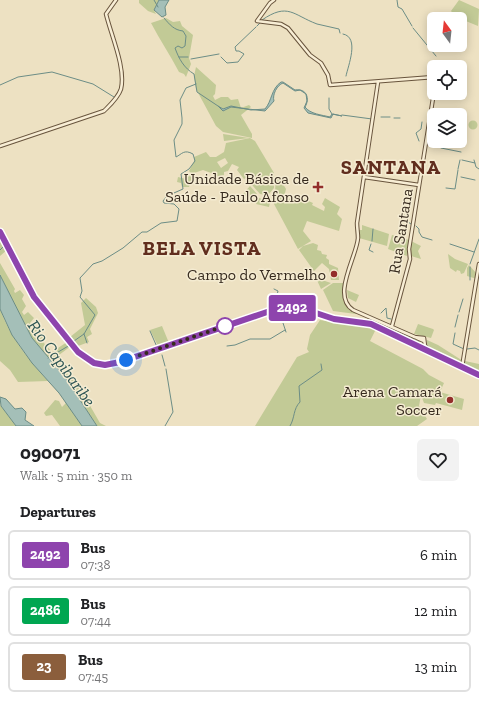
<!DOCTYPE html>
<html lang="en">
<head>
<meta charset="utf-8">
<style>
	:root { --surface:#fff; --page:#f2f2f2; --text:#202124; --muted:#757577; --line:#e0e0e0 }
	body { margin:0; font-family:"Zilla Slab",serif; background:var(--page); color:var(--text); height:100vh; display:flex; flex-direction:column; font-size:15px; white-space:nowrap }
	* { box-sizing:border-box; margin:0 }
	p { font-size:13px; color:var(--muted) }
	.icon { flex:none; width:22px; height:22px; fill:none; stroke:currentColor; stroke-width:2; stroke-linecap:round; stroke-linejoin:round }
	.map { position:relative; height:426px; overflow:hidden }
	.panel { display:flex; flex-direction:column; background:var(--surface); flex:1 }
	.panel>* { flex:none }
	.badge { padding:0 8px; border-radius:3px; font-size:14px; line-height:26px }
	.needle { width:26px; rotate:345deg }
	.fabs { position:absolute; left:427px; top:12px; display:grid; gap:8px }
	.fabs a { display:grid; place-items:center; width:40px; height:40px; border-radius:6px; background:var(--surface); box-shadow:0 2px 10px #0003; font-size:20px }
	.you { position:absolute; width:20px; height:20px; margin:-10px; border:3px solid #fff; border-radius:50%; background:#1a73e8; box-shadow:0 0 0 6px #1a73e833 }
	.map>.badge { position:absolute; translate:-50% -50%; box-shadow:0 0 0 2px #fff }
	h2 { padding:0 20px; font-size:15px; line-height:36px }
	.round { display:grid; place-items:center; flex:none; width:42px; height:42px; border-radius:6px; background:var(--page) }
	.overview { display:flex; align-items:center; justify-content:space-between; height:68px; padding:0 20px }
	h1 { font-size:19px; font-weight:700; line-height:30px }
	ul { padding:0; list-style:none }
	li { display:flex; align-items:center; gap:12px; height:50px; margin:0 8px 6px; padding:0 12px; border:2px solid var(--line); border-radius:6px }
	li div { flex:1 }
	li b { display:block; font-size:15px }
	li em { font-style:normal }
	li .badge { min-width:44px; font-weight:700; text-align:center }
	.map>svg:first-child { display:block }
	.green { fill:#c2ca96; fill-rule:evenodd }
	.water { fill:#a4bfb8; stroke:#6c8d86 }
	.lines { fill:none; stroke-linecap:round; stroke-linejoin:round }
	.stream { stroke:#6c8d86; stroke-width:1 }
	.secondary-casing { stroke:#68543d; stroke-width:4.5 }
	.primary-casing { stroke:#54412e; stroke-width:5 }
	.secondary { stroke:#f8eed5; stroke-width:2.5 }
	.primary { stroke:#efd89a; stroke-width:3 }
	.line-casing { stroke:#fff; stroke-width:9 }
	.line { stroke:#8e44ad; stroke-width:6 }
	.walk { stroke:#362a1e; stroke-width:4; stroke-dasharray:0 7.2 }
	.poi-dot { fill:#932e2b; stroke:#f4ebd1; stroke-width:1.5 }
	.stop-dot { fill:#fff; stroke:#8e44ad; stroke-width:2 }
	.labels { text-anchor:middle; stroke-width:3; stroke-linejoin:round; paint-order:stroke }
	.poi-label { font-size:16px; fill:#362a1e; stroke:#f4ebd1; text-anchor:end }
	.street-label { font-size:16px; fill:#362a1e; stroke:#f4ebd1 }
	.water-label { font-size:17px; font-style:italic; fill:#2d5554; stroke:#f4ebd1 }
	.district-label { font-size:20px; font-weight:bold; letter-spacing:1px; fill:#612e1e; stroke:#f4ebd1 }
</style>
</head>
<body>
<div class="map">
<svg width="479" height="426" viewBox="0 0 479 426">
	<rect width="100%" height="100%" fill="#ede1c2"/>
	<path class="green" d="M139,0H159L154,10L156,14L148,11L139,3Z
		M459,0L479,9L478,26L456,17L451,11Z
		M166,18L173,22L180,21L182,26L193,35L189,58L191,64L186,77L184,74L179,72C170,55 160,40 151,23Z
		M196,67L216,85L215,94L213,96L215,100L221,97H228L231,100L238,99L241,108L249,105L251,107L241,115L252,134V138L223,132L216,126L196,89L194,76Z
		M468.5 125a4.5 4.5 0 1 1 9 0a4.5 4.5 0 1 1-9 0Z
		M223,134L249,138L224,141Z
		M250,138L255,141L274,173V188L268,195L260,194L246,178L244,179L237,170L239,167L232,164L228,171L224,172V175L214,177V174L203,170L194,173L189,187H182L181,183L177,182L178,177L186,179L191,173L189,171L194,161V157L206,152L210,157H216L224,152L226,143ZM225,158L228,163L221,168L217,162Z
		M276,178L285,182L283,184L286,189L283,201L297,196L313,203L312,205L324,211L325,207L322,204L325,198L340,207L337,214L342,219L339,231L307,221L303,231L311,241L298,249L274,204Z
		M250,186L257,194L249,197L242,195Z
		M259,198L270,202L269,207L256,204Z
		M362,225L389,234L387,246L359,238V230H362Z
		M0,233L7,250L0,256Z
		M392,235L409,240L407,256L388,249Z
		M411,241L421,246L418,251L421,259L411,256Z
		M313,243L318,245L317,250L321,251L322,254L327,255L326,258L329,260V264L338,268L339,280H331L329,269L322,263L314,271L299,250L303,246Z
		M448,254L455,259L468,264L464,273L461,274L460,271L457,270L456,272L450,268Z
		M0,263L15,289L14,291L15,293L20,290L24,295L22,299L26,306L22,312L24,315L28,312L34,318L30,323L45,339L43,342L52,352L67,342L71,346L55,358L67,373L74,378L100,423L106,426H97L65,377L32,338L0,275Z
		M469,265L477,274V279L467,276V268Z
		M316,278L331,283L321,289Z
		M333,283H344C345,295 343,308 356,312V314L333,311L323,290Z
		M347,290L359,295L356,302L348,298Z
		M86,298L96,307L98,313L90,329L92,334L87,337L89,342L78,346L70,337L85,325L81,303Z
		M0,309C10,337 28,359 48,381L18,382L10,370L0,361Z
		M320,320L376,329L370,341L423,369L429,375L444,383L440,392L464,399L462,410L436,403L435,405L424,403L421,395L419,406L427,419L417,426H255L297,357L309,352L307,349L310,335Z
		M418,324L433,329L434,330L431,338L414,334Z
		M388,325L420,341V343L386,328Z
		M162,326L169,343L158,346L150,330Z
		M427,340L438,345L463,361L462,363L427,346Z
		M465,361L479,364V373L465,365Z
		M55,400L59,401L62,407L66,403L82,426H60L52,415L46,416L44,413Z
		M0,405L16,426H0Z"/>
	<path class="water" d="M159,0H169L165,7L166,15L162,17L154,10Z
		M281,82H283L295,90C307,88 310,99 305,107C310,114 322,115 330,117L332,114L342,116L333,114L331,118L308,113L304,108L307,101L306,94L300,90L295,91L283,83C277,85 272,95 274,101L265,111L231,107L223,111L218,106L223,109L231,106L251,110L265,109C272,101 271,89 281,82Z
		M0,275L32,338L65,377L97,426H82L59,393L32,363L12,335L0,309Z
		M0,397L6,399L15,409L22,408L26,412L25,420L34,426H16L1,406Z"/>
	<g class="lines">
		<path class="stream" d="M154,0L158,7
			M397,0L398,7L402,9L412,26
			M164,18C170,25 174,30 183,31L186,36L185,46L182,48L178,46L175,48C179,59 184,68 194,74L197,92L218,106
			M262,20C288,2 293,15 317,24C324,26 332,27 339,29L340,33
			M257,26L260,23
			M413,28L436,56
			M343,34C360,37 348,66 346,76
			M179,57H188
			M221,57L227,63L238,62L244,54L239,51H236L235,47L256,27
			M191,59L219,54
			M0,85L18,77L52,72L93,84L114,97
			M329,98V109L332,114
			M342,115L372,119
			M381,117H390
			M394,118H400
			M419,141L416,133L421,129L422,122
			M441,148L461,152
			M462,160L475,163
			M474,160L476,167L479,169
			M458,169L460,160
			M461,177L475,180
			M446,188L455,189L458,170
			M403,212L405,220L411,224
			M416,226L419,229V232L422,237L432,240
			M372,241L373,229
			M371,244L369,250L373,252
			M450,244L474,252
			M0,250L3,247
			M470,264L479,239
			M470,267V280
			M274,289L278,291L276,299L277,306
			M459,312L463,299
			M381,313L386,308L387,318L391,319
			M280,314L286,332
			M455,327L458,315
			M389,328L396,331
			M150,331L157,347
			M397,332L419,342
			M455,333L453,344L464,349
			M84,334L87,343
			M74,341L84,334L95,315L80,297L82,291L80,278L93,264L102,261L123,248L142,232H147L161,223L177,221L179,209L174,204L164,203L163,201L167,196L183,189L181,174L189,169L195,161L193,154C184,149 182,154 176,157L174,140L182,124V118L180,100L186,88L196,84
			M227,346L235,345L250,339H270L285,330
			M467,349L475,348L479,350
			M162,355L165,366
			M48,358L70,345
			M165,426L173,412L166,369
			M290,426C295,418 293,409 300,402L299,386L322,370L321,364"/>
		<defs>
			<path id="secondary" d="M274,0L270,3L257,21L281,24L288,28L310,55L321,63L328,75L330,85L434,77
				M378,82L357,223C357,228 358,233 358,238C357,256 331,296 353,310L424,341
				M0,146L104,111C110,105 118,98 121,89C126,68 111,35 106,14L116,0
				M364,177L419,185
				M392,326L410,259L409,249L434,92
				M414,337L424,338L425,346L431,352
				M462,367L479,264"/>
			<path id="primary" d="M0,232L34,297L78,352L94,363L105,365L119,362L273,310L301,309L334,319L371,324L479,375"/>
		</defs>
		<use href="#secondary" class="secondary-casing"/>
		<use href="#primary" class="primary-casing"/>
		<use href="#secondary" class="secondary"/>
		<use href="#primary" class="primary"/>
	</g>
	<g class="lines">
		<defs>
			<path id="line" d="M0,232L34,297L78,352L94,363L105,365L120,362L273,310L301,308L334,319L371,324L479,375"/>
		</defs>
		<use href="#line" class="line-casing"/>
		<use href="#line" class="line"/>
		<path class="walk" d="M126,360L225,326"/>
	</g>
	<g class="poi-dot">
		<path d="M316 181h4v4h4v4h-4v4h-4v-4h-4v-4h4z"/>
		<circle cx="334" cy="274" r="4"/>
		<circle cx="450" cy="400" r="4"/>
	</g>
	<circle class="stop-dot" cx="225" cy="326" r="8"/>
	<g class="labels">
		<g class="poi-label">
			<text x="309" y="184">Unidade Básica de<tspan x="309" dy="18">Saúde - Paulo Afonso</tspan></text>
			<text x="326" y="280">Campo do Vermelho</text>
			<text x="442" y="397">Arena Camará<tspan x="442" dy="18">Soccer</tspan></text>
		</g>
		<g class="street-label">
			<text transform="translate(400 231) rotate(-81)" y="6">Rua Santana</text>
		</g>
		<g class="water-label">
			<text transform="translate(62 363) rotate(54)" y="6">Rio Capibaribe</text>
		</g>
		<g class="district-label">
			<text x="391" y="174">SANTANA</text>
			<text x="202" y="255">BELA VISTA</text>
		</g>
	</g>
</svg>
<div class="fabs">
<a><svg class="needle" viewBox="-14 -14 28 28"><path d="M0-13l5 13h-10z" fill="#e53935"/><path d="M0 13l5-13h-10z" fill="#757577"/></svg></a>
<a><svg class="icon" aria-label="locate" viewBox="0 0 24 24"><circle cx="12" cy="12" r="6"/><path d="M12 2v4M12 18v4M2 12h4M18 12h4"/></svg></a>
<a><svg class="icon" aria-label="layers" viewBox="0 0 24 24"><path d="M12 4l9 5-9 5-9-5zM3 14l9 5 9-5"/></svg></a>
</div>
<div class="you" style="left:126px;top:360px"></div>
<b class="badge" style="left:292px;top:308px;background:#8e44ad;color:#fff">2492</b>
</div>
<section class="panel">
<div class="overview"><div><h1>090071</h1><p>Walk · 5 min · 350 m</p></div><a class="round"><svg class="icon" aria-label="heart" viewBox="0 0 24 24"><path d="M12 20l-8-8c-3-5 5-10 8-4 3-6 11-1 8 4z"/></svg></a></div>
<h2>Departures</h2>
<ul>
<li><span class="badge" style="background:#8e44ad;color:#fff">2492</span><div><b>Bus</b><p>07:38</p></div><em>6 min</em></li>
<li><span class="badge" style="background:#00a651;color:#fff">2486</span><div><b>Bus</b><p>07:44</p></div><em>12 min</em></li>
<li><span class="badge" style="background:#8b5e3c;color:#fff">23</span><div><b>Bus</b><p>07:45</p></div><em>13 min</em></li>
</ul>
</section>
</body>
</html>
